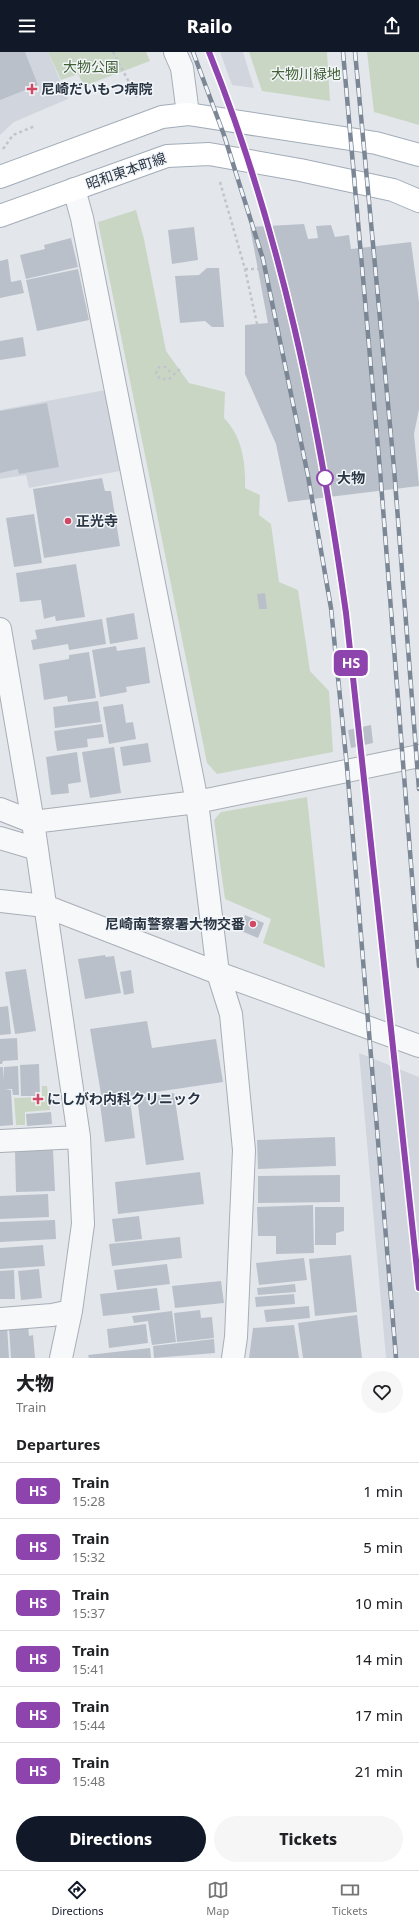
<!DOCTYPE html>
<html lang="en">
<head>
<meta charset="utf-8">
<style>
	:root { --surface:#fff; --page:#f6f6f6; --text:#202124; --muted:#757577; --line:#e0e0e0; --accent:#111827 }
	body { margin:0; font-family:"Noto Sans","Noto Sans JP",sans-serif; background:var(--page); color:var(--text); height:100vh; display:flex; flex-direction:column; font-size:15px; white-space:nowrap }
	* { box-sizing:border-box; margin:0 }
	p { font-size:13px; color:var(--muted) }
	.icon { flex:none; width:22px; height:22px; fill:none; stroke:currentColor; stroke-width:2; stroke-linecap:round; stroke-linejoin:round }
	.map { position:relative; height:1306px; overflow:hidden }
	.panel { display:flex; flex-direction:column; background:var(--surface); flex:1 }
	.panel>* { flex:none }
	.badge { padding:0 8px; border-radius:6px; font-size:14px; line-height:26px }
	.map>.badge { position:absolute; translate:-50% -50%; box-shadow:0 0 0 2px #fff }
	h2 { padding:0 16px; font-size:15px; line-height:36px }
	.round { display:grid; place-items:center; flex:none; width:42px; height:42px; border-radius:21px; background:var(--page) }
	.headline { display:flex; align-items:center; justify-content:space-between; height:68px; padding:0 16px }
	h1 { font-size:19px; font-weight:800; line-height:30px }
	.cta { display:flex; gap:8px; margin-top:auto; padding:8px 16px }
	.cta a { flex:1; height:46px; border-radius:24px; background:var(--accent); color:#fff; font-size:16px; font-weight:800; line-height:46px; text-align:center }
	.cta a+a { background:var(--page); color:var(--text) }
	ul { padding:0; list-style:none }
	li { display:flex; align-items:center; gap:12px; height:56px; padding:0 16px; border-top:1px solid var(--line) }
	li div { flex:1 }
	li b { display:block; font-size:15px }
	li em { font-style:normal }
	li .badge { min-width:44px; font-weight:700; text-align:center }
	header { display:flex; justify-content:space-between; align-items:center; height:52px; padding:0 16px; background:var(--accent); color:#fff; font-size:18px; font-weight:800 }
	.dock { display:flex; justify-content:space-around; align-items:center; height:56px; border-top:1px solid var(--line); background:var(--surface); font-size:11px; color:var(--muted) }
	.dock a { display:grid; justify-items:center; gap:2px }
	.dock .current { color:var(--accent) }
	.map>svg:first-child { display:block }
	.built { fill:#d1d6de }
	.green { fill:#cad6c4 }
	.building { fill:#bac0c9 }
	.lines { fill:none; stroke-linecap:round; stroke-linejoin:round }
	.minor-casing { stroke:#a8aeb6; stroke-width:24 }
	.major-casing { stroke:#a2acb8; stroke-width:24 }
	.path { stroke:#c1c5cb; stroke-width:2.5; stroke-dasharray:3 3; stroke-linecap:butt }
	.minor { stroke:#f6f8fa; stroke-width:22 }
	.major { stroke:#fff; stroke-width:22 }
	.rail-casing { stroke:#7c8796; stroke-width:4.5 }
	.rail { stroke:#f3f6f9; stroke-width:3; stroke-dasharray:9; stroke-linecap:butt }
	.line-casing { stroke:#fff; stroke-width:9 }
	.line { stroke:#8e44ad; stroke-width:6 }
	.poi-dot { fill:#d24764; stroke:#f3f6f9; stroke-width:1.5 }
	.stop-dot { fill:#fff; stroke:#8e44ad; stroke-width:2 }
	.labels { text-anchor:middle; stroke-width:3; stroke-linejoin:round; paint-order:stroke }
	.park-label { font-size:14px; fill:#426137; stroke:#f3f6f9 }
	.poi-label { font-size:14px; font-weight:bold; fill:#2a3544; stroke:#f3f6f9; text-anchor:start }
	.street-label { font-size:14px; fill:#2a3544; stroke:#f3f6f9 }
	.stop-label { font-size:14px; font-weight:bold; fill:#2a3544; stroke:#f3f6f9; text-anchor:start }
</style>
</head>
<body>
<header><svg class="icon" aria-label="menu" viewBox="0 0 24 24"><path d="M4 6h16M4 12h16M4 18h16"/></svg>Railo<svg class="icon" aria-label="share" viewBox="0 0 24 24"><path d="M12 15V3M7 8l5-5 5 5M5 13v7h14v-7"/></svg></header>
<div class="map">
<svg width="419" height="1306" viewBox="0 0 419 1306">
	<rect width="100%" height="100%" fill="#e3e7ec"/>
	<path class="built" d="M0,0H48L68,47L14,70L0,83Z
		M220,0H243L254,36L232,33Z
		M105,338L120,419L29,436L26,423L0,427V358Z
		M359,1001L419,1025V1306H386Z"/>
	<path class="green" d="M48,0H146L150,9L84,34L78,22L61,28Z
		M249,0H327L330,49L262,39Z
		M367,0H419V73L374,60Z
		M136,158L144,187L166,299L189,331L225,340L224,366C242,384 246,411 245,436L260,443L259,463L271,472L279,530L298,538L310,619L329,639L333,700L217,722L207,711L98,170Z
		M307,745L325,916L263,891L271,867L225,847L214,768L221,760Z
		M42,1034H47L50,1058L25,1060V1073H16L14,1046L42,1045Z"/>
	<path class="building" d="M0,0H25L38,33L0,48Z
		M304,172L308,187L318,186L316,174L331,173L335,185L349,183L351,197L411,190L419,250V357L414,382L419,434L288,450L276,392L245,322V273L268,271L250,175Z
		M194,175L198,208L172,212L168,178Z
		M71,186L78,215L26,227L20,203L45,197L44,193Z
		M8,207L11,230L21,228L24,241L0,246V209Z
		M207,216H219L224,275H212L205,269L180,271L175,224L199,223Z
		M78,217L89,268L37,279L26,228Z
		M23,285L26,304L0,308V289Z
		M47,351L59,415L19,422L18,417L0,421V359Z
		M102,426L105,439H111L120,494L44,506L33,437Z
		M34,462L42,511L14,515L6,466Z
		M76,512L85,565L56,569L55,564L44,567L41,548L20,550L16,521Z
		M265,541L267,557H259L257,542Z
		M134,561L138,587L110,592L106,566Z
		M102,567L106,592L69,598L68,592L33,598L31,588L37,587L35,578Z
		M116,594L117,599L145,595L150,631L126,635L127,640L100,645L92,598Z
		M89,600L96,646L68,650L67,644L44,648L39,612L69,607V603Z
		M98,649L101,670L55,676L53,655Z
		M123,652L126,671L133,670L136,687L109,692L103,655Z
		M102,672L104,685L87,687L88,695L57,699L54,679Z
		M371,673L373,691L351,696L348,678Z
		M148,691L151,710L123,714L120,695Z
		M114,695L121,741L90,746L82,700Z
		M77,700L81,730L68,732L69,741L51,743L46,705Z
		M245,863L264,871L258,886L239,878Z
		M105,903L106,905L114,904L121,941L85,947L78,907Z
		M26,917L36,979L15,982L5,920Z
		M131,918L134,941L124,943L120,920Z
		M8,954L11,982L0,983V955Z
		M147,969L152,996L216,987L223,1030L102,1048L90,977Z
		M17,986L18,1008L3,1009L2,1012H0V987Z
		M39,1012L40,1044H21L20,1013Z
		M18,1014L19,1043H13L12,1037H5L11,1038L13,1073L0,1074V1015H3L4,1028V1015Z
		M174,1041L184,1108L146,1113L137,1046Z
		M130,1048L135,1086L105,1090L100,1052Z
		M51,1060L52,1072L27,1074L26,1062Z
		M335,1085L336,1114L258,1117L257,1088Z
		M53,1098L55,1139L16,1140L15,1099Z
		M200,1120L204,1152L118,1162L115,1130Z
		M340,1123V1150L258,1151V1124Z
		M48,1142L49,1165L0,1167V1144Z
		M313,1153L314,1201L276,1202V1184H258L257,1155Z
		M315,1155H344V1179L336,1181V1193H315Z
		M139,1164L142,1187L115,1190L112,1167Z
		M55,1168L56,1187L0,1190V1170Z
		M180,1185L182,1206L112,1214L109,1192Z
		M43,1193L45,1214L0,1217V1196Z
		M351,1203L357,1260L315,1264L309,1207Z
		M304,1206L307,1228L259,1233L256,1211Z
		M167,1212L170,1232L117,1238L114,1218Z
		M39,1217L42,1246L21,1248L18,1219Z
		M14,1218L15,1247H0V1219Z
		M221,1229L224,1251L175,1256L172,1234Z
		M295,1232L296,1240L258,1243L257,1236Z
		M157,1236L160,1258L103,1264L100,1242Z
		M294,1242L295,1252L256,1255L255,1245Z
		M309,1254L310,1266L266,1270L264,1258Z
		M200,1258L201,1266L212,1265L214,1286L177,1290L174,1261Z
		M172,1259L176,1290L152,1293L148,1269L134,1271L132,1264Z
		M357,1263L362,1306H303L298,1271Z
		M146,1272L148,1291L109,1296L107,1277Z
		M294,1273L299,1306H249L253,1276Z
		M0,1274H7L9,1306H0Z
		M28,1274L29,1284L33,1283L35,1306H11L9,1275Z
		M214,1287L215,1301L154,1306L153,1294Z
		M150,1296L151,1306H89L88,1303Z"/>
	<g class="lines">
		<defs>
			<path id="minor" d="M175,0L182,16L188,62
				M74,137L82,166L197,750L218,921L231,962L244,1098L236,1285L233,1306
				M0,577L33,770L79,1085L83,1172L71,1259L61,1306
				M0,757L33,770L197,750L419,704
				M0,786L37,797
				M0,849L45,854L218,921L419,994
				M0,1089L79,1085
				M0,1267L52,1263L71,1259"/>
			<path id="major" d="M0,125L162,65L188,62L376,91L419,103
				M0,164L167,104L209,102L300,118L393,138L419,149"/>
		</defs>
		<use href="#minor" class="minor-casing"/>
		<use href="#major" class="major-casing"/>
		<path class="path" d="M113,0L138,47
			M3,97L13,83L35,74
			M220,130L245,217L257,272
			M245,217H258
			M170,320L166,315H159L156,321L160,327H169L181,316"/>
		<use href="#minor" class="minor"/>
		<use href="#major" class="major"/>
		<defs>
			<path id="rail" d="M193,0L224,83L263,207L308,424L331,556L347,715L396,1306
				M209,0C281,179 319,370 346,561L419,1236
				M343,0L380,418L419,914
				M355,0L394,416L419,737"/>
		</defs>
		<use href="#rail" class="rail-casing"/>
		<use href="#rail" class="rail"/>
	</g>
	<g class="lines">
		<defs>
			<path id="line" d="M209,0C281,179 319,370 346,561L419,1236"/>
		</defs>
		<use href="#line" class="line-casing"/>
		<use href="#line" class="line"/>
	</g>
	<g class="poi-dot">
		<path d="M30 31h4v4h4v4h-4v4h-4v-4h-4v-4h4z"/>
		<circle cx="68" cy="469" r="4"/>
		<circle cx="253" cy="872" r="4"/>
		<path d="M36 1041h4v4h4v4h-4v4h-4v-4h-4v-4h4z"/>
	</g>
	<circle class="stop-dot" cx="325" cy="426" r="8"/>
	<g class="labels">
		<g class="park-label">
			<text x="91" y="20">大物公園</text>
			<text x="306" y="27">大物川緑地</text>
		</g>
		<g class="poi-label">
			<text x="41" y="42">尼崎だいもつ病院</text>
			<text x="76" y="474">正光寺</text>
			<text x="245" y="877" text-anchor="end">尼崎南警察署大物交番</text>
			<text x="47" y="1052">にしがわ内科クリニック</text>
		</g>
		<g class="street-label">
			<text transform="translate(126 119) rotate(-19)" y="5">昭和東本町線</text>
		</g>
		<g class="stop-label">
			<text x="337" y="431">大物</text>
		</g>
	</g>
</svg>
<b class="badge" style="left:351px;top:611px;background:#8e44ad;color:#fff">HS</b>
</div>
<section class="panel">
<div class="headline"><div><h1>大物</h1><p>Train</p></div><a class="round"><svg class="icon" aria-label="heart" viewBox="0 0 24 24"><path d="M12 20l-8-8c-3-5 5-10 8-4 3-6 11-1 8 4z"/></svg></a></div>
<h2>Departures</h2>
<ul>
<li><span class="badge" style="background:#8e44ad;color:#fff">HS</span><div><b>Train</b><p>15:28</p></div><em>1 min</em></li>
<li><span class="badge" style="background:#8e44ad;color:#fff">HS</span><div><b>Train</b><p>15:32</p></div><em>5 min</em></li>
<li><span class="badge" style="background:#8e44ad;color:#fff">HS</span><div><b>Train</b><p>15:37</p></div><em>10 min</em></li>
<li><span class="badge" style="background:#8e44ad;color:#fff">HS</span><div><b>Train</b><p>15:41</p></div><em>14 min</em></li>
<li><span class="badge" style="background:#8e44ad;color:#fff">HS</span><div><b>Train</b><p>15:44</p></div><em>17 min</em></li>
<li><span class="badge" style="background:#8e44ad;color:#fff">HS</span><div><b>Train</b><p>15:48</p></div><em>21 min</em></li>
</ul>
<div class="cta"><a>Directions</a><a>Tickets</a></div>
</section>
<nav class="dock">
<a class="current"><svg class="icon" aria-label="directions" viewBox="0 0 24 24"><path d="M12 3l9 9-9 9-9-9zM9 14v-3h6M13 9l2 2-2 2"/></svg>Directions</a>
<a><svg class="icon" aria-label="map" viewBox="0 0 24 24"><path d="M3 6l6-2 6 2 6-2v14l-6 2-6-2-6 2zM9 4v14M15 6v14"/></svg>Map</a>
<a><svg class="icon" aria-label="tickets" viewBox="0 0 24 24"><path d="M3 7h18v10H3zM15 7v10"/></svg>Tickets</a>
</nav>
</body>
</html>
